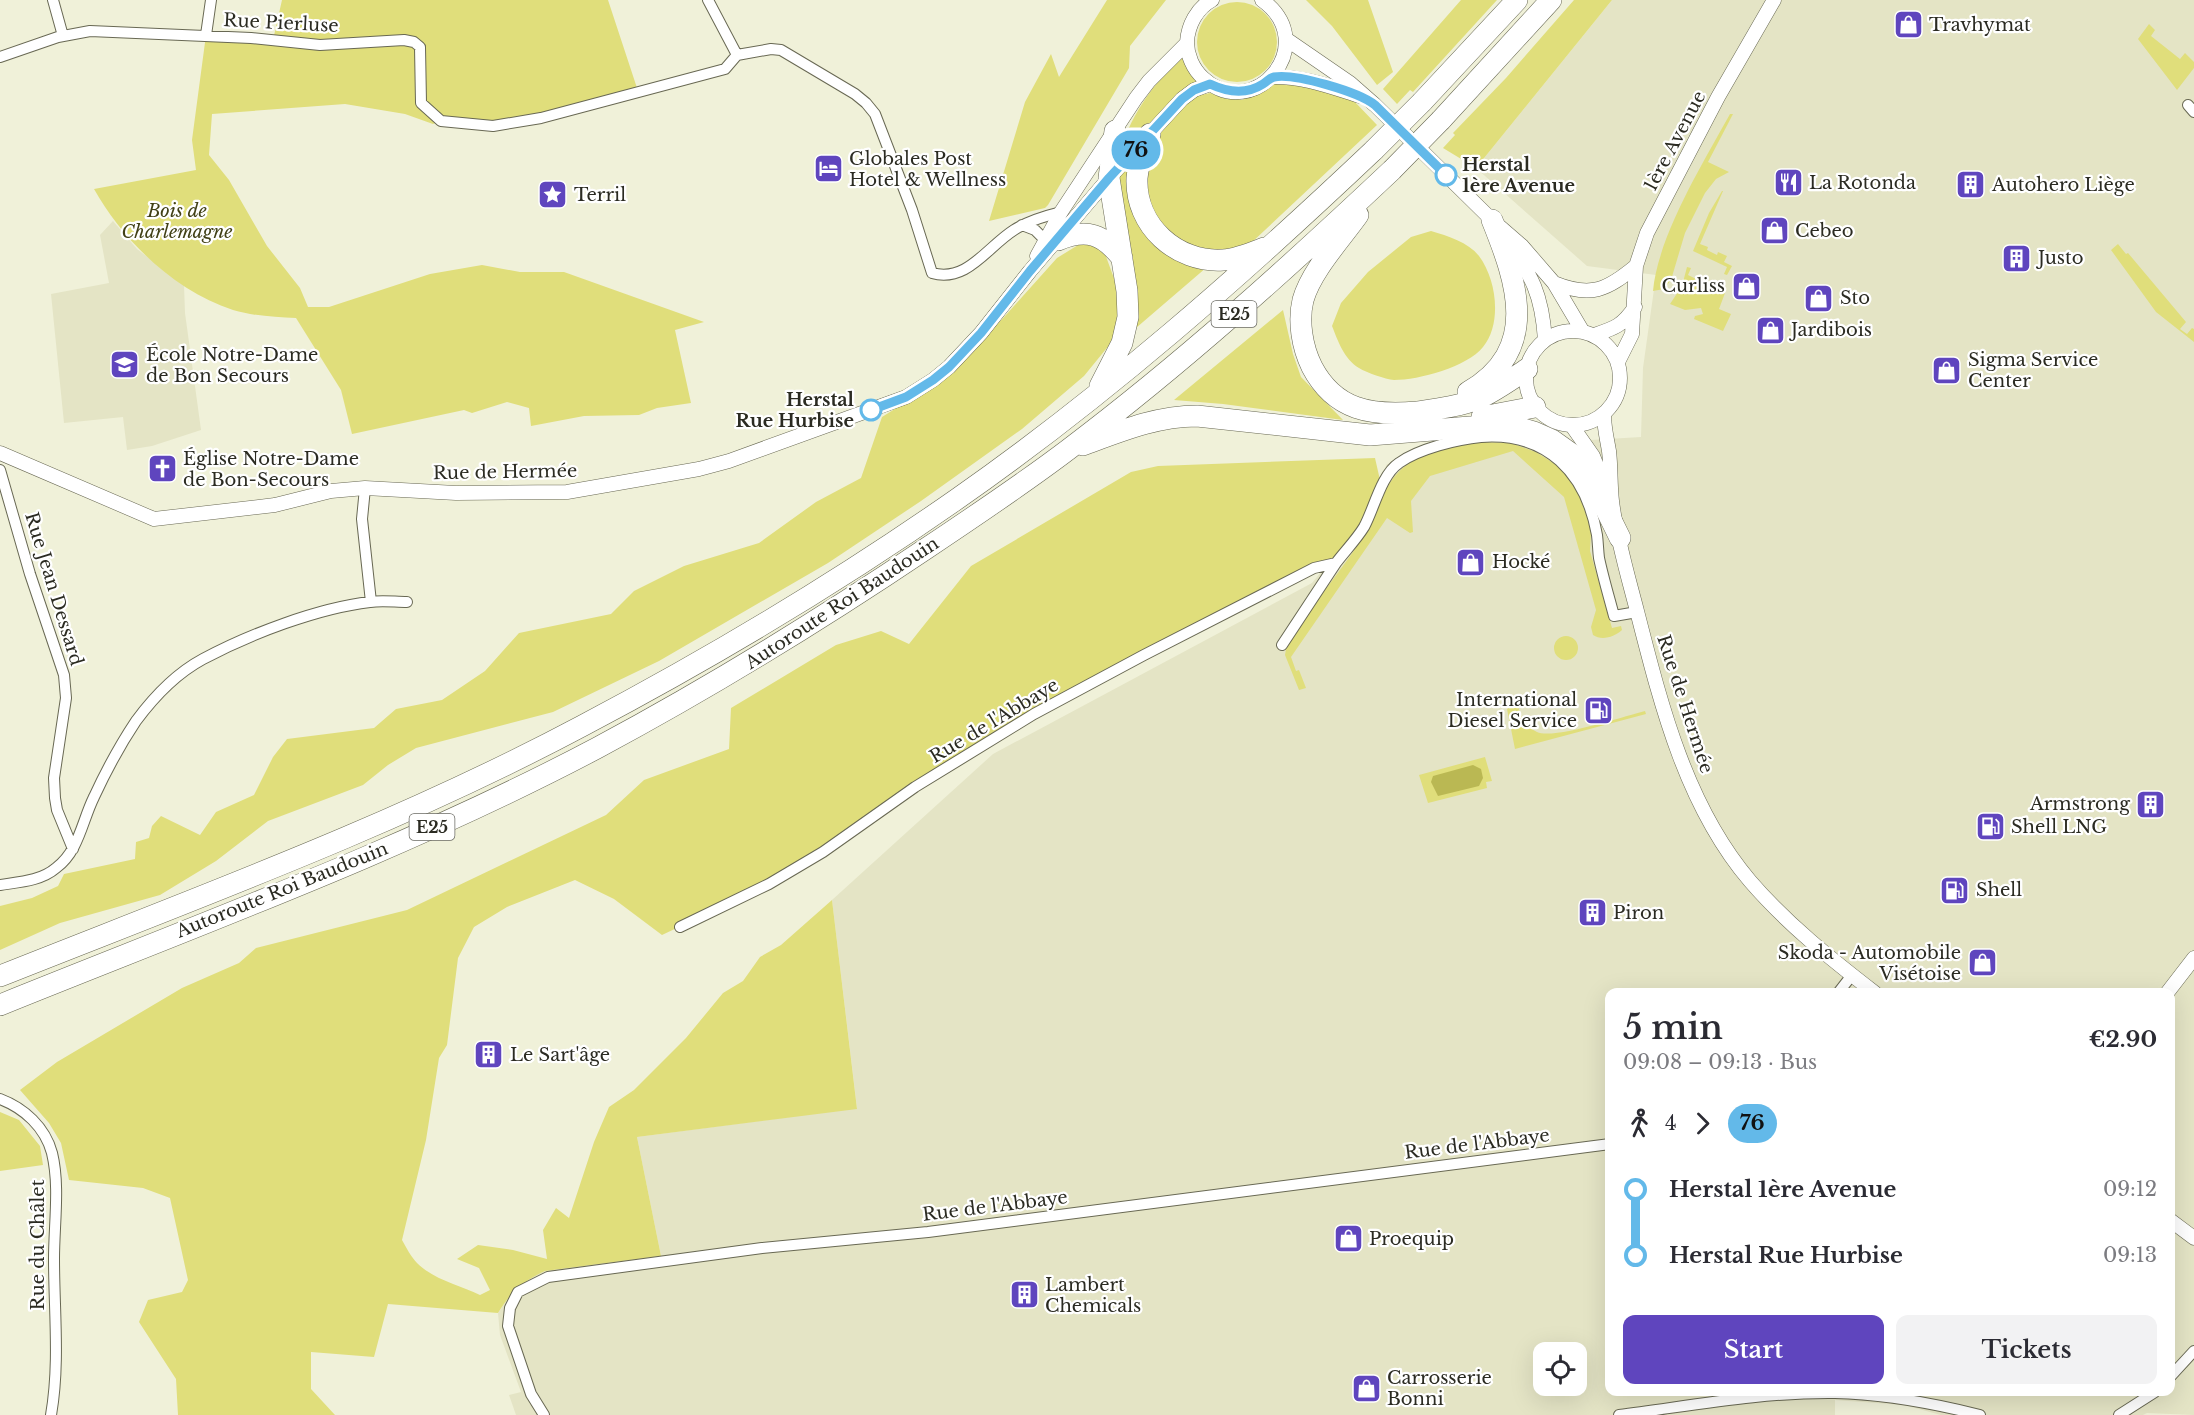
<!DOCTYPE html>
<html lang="en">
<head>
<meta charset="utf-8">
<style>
	:root { --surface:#fff; --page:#f2f2f3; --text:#2b2b33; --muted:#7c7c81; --accent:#5f45be }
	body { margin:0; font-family:"Libre Baskerville",serif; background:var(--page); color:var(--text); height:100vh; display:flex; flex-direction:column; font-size:22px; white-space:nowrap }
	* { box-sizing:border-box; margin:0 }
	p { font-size:20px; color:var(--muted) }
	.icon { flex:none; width:33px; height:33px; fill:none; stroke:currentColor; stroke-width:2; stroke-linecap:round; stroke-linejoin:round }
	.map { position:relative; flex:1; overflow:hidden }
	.side { position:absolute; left:1605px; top:988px; width:570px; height:408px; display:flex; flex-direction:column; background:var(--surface); border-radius:12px; box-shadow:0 6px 24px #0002 }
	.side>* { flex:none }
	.badge { padding:0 12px; border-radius:20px; font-size:21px; line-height:39px }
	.tools { position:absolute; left:1533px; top:1342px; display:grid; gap:12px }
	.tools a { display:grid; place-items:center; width:54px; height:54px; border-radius:12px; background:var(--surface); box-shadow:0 6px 24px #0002; font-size:30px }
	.map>.badge { position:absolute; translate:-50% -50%; box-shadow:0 0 0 3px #fff }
	.legs { display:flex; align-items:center; gap:9px; height:66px; padding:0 18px; font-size:20px }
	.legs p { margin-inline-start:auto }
	.headline { display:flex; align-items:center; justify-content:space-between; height:102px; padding:0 18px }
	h1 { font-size:33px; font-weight:600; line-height:45px }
	.button { display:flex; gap:12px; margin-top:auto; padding:12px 18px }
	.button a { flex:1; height:69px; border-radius:12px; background:var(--accent); color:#fff; font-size:24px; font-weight:600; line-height:69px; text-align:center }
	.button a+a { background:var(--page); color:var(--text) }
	ul { padding:0 18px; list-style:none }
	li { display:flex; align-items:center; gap:21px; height:66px; font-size:22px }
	li i { display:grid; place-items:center; width:9px; height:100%; margin:0 8px; background:currentColor }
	li i::after { content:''; width:15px; height:15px; margin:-8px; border:4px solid; border-radius:50%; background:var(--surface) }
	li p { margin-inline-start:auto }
	li:first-child i { background:linear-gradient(#0000 50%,currentColor 0) }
	li:last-child i { background:linear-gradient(currentColor 50%,#0000 0) }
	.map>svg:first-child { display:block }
	.built { fill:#e4e4c5; fill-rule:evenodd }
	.green { fill:#e0de7b }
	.water { fill:#bab853 }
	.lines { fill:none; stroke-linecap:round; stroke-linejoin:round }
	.minor-casing { stroke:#686853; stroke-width:12 }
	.tertiary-casing { stroke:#686853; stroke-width:15 }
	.motorway-casing { stroke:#686853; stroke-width:22 }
	.minor { stroke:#fff; stroke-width:10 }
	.tertiary { stroke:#fff; stroke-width:14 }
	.motorway { stroke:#fff; stroke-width:21 }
	.motorway-bridge-casing { stroke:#686853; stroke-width:22; stroke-linecap:butt }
	.motorway-bridge { stroke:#fff; stroke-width:21 }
	.line-1-casing { stroke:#fff; stroke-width:14 }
	.line-1 { stroke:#63b9e9; stroke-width:9 }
	.stop-1-dot { fill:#fff; stroke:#63b9e9; stroke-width:3 }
	.labels { text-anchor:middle; stroke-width:4.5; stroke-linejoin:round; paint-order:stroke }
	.shield { fill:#fff; stroke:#6b6b64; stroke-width:1.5 }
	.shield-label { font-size:16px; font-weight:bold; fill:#2b2b22 }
	.street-label { font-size:18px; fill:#2b2b22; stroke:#fff }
	.poi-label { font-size:18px; fill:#2b2b22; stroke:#fff; text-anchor:start }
	.stop-label { font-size:18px; font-weight:bold; fill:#2b2b22; stroke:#fff; text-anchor:start }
	.park-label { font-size:18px; font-style:italic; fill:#414016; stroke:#fff }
</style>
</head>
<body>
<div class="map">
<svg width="2194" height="1415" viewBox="0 0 2194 1415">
	<rect width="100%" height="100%" fill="#f0f1d9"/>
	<path class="built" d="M1612,0H2194V1415L2147,1413L2143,1415H1941L1904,1405L1835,1400V1415H516L509,1395L521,1392L500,1335L498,1313L513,1291L528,1278L545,1271L661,1256L637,1137L857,1108L832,900L993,754L1312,583L1361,524L1387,464L1507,445L1641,437L1643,368L1656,275L1587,266L1476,168ZM1610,993H2170V1392H1610ZM1544,1353H1576V1386H1544Z
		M113,221L137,249L184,285L185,313L201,430L152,446L127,450L123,417L64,423L51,294L109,283L100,235Z"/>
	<path class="green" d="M282,0H608L637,88L493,126L441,121L433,124L405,114L345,104L212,114L209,155L229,180L267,246L300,288L308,307H329L430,274L482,265L520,272H564L704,322L675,330L691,403L657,408L639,415L584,416L531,426L529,408L507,402L472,413L464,410L352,434L341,390L296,318C275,317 253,316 233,310C175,291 123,241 94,189L196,170L192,140L206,35L273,40Z
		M1107,0H1166L1130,46L1129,68L1048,205L1045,208L989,221L1025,102L1051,54L1059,77Z
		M1306,0H1368L1393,72L1377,85L1332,26Z
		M1461,0H1497L1413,92L1410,90L1397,104L1383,89Z
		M1574,0H1612L1476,168L1443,148L1455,135L1453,133L1506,78Z
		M1197 42a40 40 0 1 1 80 0a40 40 0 1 1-80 0Z
		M2149,24L2155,30L2151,36L2180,59L2185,53L2194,62V68L2177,90L2138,39Z
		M1182,56L1189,72L1197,81C1168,101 1142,131 1119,158C1127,119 1154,83 1182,56Z
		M1288,81L1354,101L1377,125L1250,244L1227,254L1174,241L1146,203V161L1156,139L1182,106L1196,96L1210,93L1242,100L1274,83Z
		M1730,114H1733L1708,162L1729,172L1716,179L1705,193L1685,233L1671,280L1664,289L1653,291C1658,236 1703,163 1730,114Z
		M1132,160L1141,228L1207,267L1136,328L1115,181Z
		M1722,191H1723L1700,244L1708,247L1707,250L1717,255L1718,252L1727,256L1724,262L1732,266L1727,275L1724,274L1727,267L1693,251L1709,213Z
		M1431,231C1448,236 1468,242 1479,256C1497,280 1502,324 1483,347C1467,367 1419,380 1394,380C1385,379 1367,373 1359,368C1344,359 1338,341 1332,326L1341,303L1368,272L1411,237Z
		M1083,242L1104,251L1119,292L1115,338L1084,376L1022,429L921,501L828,563L659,661L553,712L416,748L388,765L363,785L268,821L216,861L160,895L60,923L0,950V906L32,898L58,886L64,874L135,859L136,842L149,838L152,826L161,816L200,835L216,812L254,795L273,757L287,739L374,728L396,709L442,700L485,671L519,633L611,614L634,591L684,566L759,543L816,502L861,478L882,417L944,378L1005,316L1057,258Z
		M2118,244L2126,254L2128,253L2186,322L2180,329L2187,334L2192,328L2194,329V342L2156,312L2111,250Z
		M1687,267L1691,268L1688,275L1717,289L1721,281L1723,282L1722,289L1725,293L1719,309L1731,314L1723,331L1694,319L1695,316L1703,314L1701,308L1685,310L1670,304L1682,286Z
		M1283,310L1293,354L1301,377L1343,420L1223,404L1174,400Z
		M1483,442L1511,443L1536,452L1555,464L1569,478L1580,497L1588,520L1591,533L1590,551L1612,628L1621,626L1622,630C1614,637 1602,641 1593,635L1591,627L1596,610L1564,497L1513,451L1430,476L1411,501L1413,532L1410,533L1387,518L1291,657L1296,671L1299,670L1306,688L1299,690L1285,655L1286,649C1309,606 1343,570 1369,528C1383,505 1381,486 1405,466C1427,449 1457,446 1483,442Z
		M1375,458L1380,480L1361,524L1328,564L1034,714L769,884L662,935L614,899L575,880L507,907L474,927L458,958L447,1045L439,1058L426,1140L402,1240C406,1247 411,1257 417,1263C434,1280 460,1285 480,1295L490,1290L479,1268L457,1259L478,1245L513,1250L547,1259L543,1230L556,1208L569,1218L594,1142L609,1107L634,1090L686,1038L723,993L743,981L760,957L781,945L832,900L857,1109L637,1137L661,1256L545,1271C523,1281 510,1293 498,1313L388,1304L374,1357L311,1352V1389L335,1415H178L176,1379L139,1322L148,1300L182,1292L188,1280L170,1198L143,1188L69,1180L61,1143L49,1123L20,1090L57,1062L182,988L239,963L256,948L407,910L606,815L644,780L729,749L731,708L836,645L881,631L909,644L971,566L1131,472L1158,466Z
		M1554 648a12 12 0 1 1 24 0a12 12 0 1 1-24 0Z
		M1516,698C1519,712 1523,726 1537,732C1553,740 1625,716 1645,711L1646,714L1515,749L1507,709L1510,707L1509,702Z
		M1485,757L1492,781L1486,782L1487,788L1428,803L1419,775Z
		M0,1112L19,1120L40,1146L43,1165L0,1171Z"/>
	<path class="water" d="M1473,765L1481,769L1483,778L1479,786L1438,796L1431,782L1433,776Z"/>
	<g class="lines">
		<defs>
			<path id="minor" d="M53,0L63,36
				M708,0L737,55
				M206,35L211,0
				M737,55L771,49L781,50L855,94L866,103L875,114L912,210L932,273C967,283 987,247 1014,230C1028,221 1045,216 1061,212
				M0,57L58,37L90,31L251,38L320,45L404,40L414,42L420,47L421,103L441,121L493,126L541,118L725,69L737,55
				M2188,105L2194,112
				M1022,225L1035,230L1045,240
				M0,470L30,574L64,675L66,698L54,778L55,798L57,810L73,849
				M365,488L362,519L371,602
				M1282,645L1336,563
				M0,885C19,882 41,881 56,868C79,851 82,821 94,797C106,771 120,745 136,721C153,698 177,673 203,659C250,634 318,608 370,602C382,600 395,602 407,602
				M680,927L769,884L823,852L915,787L1034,714L1144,655L1314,568L1336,563C1345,551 1356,540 1364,527C1374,509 1381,475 1399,463C1418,449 1458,439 1481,437C1547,432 1586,473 1597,535C1598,543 1598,550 1599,558C1603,577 1609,597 1614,616L1637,612
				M1838,993L1852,975
				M0,1099C24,1108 45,1127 52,1153C60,1186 54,1224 54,1259C54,1311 60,1363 51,1415
				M2170,1377L2194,1351
				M544,1415L531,1394L508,1326L510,1308L518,1292L548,1277L762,1248L928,1232L1610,1144
				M1619,1415C1690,1406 1763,1392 1835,1393C1885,1394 1932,1403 1980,1415
				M2119,1415L2155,1392"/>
			<path id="tertiary" d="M1212,0C1197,8 1188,25 1187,42C1187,55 1193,69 1203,78C1253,125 1323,44 1262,0
				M1286,39L1350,83L1375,105L1492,220L1522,246L1554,283L1583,332
				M1272,77C1303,76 1331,87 1360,96
				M1506,239C1532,276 1542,294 1545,340
				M1037,256L1061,212L1136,98L1149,81L1187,43
				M1554,283C1591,298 1607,290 1636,266
				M1526 378a47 47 0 1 1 94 0a47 47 0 1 1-94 0Z
				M1594,335C1615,328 1622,326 1635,307
				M1618,362L1632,334L1636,266L1647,233L1718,97L1774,0
				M1604,415C1604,427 1607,439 1609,451C1611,467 1610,484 1612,501C1616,536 1628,576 1637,611C1661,705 1686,806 1750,881C1787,924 1831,959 1875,993
				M1572,426L1593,456L1607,491
				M0,453L154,519L275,505L331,491L365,488L456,493L567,492L699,469L729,461L906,397L933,380L949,367L981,333L1030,271L1109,178L1182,99L1194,90L1210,84
				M2167,993L2194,958
				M2170,1220L2194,1238"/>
			<path id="motorway" d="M1422,102L1517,0
				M1441,120L1551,0
				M1150,134C1145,148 1138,163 1137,178C1135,226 1177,263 1223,260C1237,259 1251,253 1264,248
				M1358,215C1341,239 1311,271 1303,300C1298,321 1302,347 1312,367C1335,411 1372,416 1417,412C1438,409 1461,406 1480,398C1497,390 1512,379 1527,369
				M1058,240C1087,228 1103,234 1122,258
				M1100,386L1122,343L1128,317L1127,291L1109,178L1115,131
				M1468,392C1541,350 1517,282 1492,220
				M1482,417L1535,407
				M1083,445C1121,431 1157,416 1197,416L1370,435L1495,425L1516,427L1534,432L1552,440L1573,455L1593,483L1620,538
				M0,976C196,898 396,825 582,726C711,658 837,583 957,499C1106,395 1242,275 1374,150
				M0,1005C200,924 406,849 597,748C711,687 820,620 927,548C975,516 1023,484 1069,449C1183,363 1289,267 1392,170"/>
		</defs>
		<use href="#minor" class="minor-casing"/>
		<use href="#tertiary" class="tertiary-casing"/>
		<use href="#motorway" class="motorway-casing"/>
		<use href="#minor" class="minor"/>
		<use href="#tertiary" class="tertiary"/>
		<use href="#motorway" class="motorway"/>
		<defs>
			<path id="motorway-bridge" d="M1374,150L1422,102
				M1392,170L1441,120"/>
		</defs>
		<use href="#motorway-bridge" class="motorway-bridge-casing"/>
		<use href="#motorway-bridge" class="motorway-bridge"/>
	</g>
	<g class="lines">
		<defs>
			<path id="line-1" d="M871,410L906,397L933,380L949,367L981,333L1030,271L1109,178L1182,99L1194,90L1210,84C1227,92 1246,95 1263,84C1267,82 1269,78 1274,77C1295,73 1359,92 1375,105L1446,175"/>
		</defs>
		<use href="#line-1" class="line-1-casing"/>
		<use href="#line-1" class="line-1"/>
	</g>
	<defs>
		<symbol id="shop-square" viewBox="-11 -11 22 22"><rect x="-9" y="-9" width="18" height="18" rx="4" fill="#5f45be" stroke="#fff"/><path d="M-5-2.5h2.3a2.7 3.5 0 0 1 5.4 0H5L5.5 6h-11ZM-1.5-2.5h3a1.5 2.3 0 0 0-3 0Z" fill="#fff"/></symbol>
		<symbol id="hotel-square" viewBox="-11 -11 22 22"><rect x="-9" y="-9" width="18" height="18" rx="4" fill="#5f45be" stroke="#fff"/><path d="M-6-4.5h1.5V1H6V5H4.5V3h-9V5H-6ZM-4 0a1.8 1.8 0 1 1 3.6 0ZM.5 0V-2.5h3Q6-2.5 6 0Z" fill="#fff"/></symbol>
		<symbol id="restaurant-square" viewBox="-11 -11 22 22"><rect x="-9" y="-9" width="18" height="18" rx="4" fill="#5f45be" stroke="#fff"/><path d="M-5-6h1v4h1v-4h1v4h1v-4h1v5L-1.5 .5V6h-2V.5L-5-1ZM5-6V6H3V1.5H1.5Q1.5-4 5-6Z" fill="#fff"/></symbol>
		<symbol id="building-square" viewBox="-11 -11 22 22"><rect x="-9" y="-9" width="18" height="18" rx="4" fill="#5f45be" stroke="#fff"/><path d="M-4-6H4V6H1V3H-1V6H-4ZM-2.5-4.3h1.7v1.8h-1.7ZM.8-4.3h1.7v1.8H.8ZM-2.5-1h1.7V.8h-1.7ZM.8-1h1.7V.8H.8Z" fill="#fff"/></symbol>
		<symbol id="sight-square" viewBox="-11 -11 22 22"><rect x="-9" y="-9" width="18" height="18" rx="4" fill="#5f45be" stroke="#fff"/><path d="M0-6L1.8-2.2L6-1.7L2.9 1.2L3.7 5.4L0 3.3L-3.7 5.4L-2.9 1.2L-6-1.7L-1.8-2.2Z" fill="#fff"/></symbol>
		<symbol id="school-square" viewBox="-11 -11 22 22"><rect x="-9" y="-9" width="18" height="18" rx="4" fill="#5f45be" stroke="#fff"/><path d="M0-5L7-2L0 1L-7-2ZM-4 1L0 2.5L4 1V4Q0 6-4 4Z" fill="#fff"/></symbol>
		<symbol id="church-square" viewBox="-11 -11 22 22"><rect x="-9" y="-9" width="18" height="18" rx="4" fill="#5f45be" stroke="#fff"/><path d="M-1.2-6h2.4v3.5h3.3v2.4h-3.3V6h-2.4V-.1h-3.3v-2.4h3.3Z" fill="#fff"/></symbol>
		<symbol id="fuel-square" viewBox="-11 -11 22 22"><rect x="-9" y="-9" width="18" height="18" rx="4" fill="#5f45be" stroke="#fff"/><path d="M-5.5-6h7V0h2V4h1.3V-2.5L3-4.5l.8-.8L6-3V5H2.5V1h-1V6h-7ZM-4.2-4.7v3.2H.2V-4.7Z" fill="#fff"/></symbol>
	</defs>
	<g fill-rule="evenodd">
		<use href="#shop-square" x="1892" y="8" width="33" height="33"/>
		<use href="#hotel-square" x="812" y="152" width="33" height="33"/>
		<use href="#restaurant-square" x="1772" y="166" width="33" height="33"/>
		<use href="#building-square" x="1954" y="168" width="33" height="33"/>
		<use href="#sight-square" x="536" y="178" width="33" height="33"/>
		<use href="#shop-square" x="1758" y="214" width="33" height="33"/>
		<use href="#building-square" x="2000" y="242" width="33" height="33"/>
		<use href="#shop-square" x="1730" y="270" width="33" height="33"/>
		<use href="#shop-square" x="1802" y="282" width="33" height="33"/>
		<use href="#shop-square" x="1754" y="314" width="33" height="33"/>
		<use href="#school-square" x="108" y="348" width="33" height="33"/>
		<use href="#shop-square" x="1930" y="354" width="33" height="33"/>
		<use href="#church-square" x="146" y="452" width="33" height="33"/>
		<use href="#shop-square" x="1454" y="546" width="33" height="33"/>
		<use href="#fuel-square" x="1582" y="694" width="33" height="33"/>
		<use href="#building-square" x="2134" y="788" width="33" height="33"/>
		<use href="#fuel-square" x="1974" y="810" width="33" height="33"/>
		<use href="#fuel-square" x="1938" y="874" width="33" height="33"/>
		<use href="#building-square" x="1576" y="896" width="33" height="33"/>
		<use href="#shop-square" x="1966" y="946" width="33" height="33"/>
		<use href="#building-square" x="472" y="1038" width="33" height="33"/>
		<use href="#shop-square" x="1332" y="1222" width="33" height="33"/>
		<use href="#building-square" x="1008" y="1278" width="33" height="33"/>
		<use href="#shop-square" x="1350" y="1372" width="33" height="33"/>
	</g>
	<g class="stop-1-dot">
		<circle cx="1446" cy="175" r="10"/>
		<circle cx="871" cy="410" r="10"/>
	</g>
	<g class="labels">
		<g class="shield">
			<rect x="1211.5" y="301" width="45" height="26" rx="4.5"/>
			<rect x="409.5" y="814" width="45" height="26" rx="4.5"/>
		</g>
		<g class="shield-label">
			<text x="1234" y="320">E25</text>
			<text x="432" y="833">E25</text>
		</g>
		<g class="street-label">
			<text transform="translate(281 23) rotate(3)" y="6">Rue Pierluse</text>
			<text transform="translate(1675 141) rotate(-62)" y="6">1ère Avenue</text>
			<text transform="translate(505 472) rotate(-1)" y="6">Rue de Hermée</text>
			<text transform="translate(54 589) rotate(73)" y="6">Rue Jean Dessard</text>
			<text transform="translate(842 603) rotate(-33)" y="6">Autoroute Roi Baudouin</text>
			<text transform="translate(1685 704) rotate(72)" y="6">Rue de Hermée</text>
			<text transform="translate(994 721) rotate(-31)" y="6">Rue de l'Abbaye</text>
			<text transform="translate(282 890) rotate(-22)" y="6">Autoroute Roi Baudouin</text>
			<text transform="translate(1477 1144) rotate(-7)" y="6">Rue de l'Abbaye</text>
			<text transform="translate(995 1206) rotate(-7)" y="6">Rue de l'Abbaye</text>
			<text transform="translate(38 1245) rotate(-90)" y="6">Rue du Châlet</text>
		</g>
		<g class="poi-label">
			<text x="1929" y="31">Travhymat</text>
			<text x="849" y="165">Globales Post<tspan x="849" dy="21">Hotel &amp; Wellness</tspan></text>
			<text x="1809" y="189">La Rotonda</text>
			<text x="1992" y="191">Autohero Liège</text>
			<text x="574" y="201">Terril</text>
			<text x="1795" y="237">Cebeo</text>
			<text x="2038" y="264">Justo</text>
			<text x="1725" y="292" text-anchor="end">Curliss</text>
			<text x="1840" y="304">Sto</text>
			<text x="1791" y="336">Jardibois</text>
			<text x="146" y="361">École Notre-Dame<tspan x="146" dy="21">de Bon Secours</tspan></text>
			<text x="1968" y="366">Sigma Service<tspan x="1968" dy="21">Center</tspan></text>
			<text x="183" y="465">Église Notre-Dame<tspan x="183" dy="21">de Bon-Secours</tspan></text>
			<text x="1492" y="568">Hocké</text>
			<text x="1577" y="706" text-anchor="end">International<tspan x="1577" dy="21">Diesel Service</tspan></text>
			<text x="2130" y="810" text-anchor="end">Armstrong</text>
			<text x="2011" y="833">Shell LNG</text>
			<text x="1976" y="896">Shell</text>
			<text x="1613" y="919">Piron</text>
			<text x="1961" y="959" text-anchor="end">Skoda - Automobile<tspan x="1961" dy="21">Visétoise</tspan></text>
			<text x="510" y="1061">Le Sart'âge</text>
			<text x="1369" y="1245">Proequip</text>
			<text x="1045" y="1291">Lambert<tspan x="1045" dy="21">Chemicals</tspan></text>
			<text x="1387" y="1384">Carrosserie<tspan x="1387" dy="21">Bonni</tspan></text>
		</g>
		<g class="stop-label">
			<text x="1462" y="171">Herstal<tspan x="1462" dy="21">1ère Avenue</tspan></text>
			<text x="854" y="406" text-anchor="end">Herstal<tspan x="854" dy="21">Rue Hurbise</tspan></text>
		</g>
		<g class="park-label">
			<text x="177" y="217">Bois de<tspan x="177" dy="21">Charlemagne</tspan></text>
		</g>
	</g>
</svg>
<div class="tools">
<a><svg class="icon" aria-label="locate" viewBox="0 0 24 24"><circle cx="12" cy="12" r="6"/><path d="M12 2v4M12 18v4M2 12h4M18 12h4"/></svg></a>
</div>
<b class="badge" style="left:1136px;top:150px;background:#63b9e9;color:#111">76</b>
<section class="side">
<div class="headline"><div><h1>5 min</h1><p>09:08 – 09:13 · Bus</p></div><b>€2.90</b></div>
<div class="legs"><svg class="icon" aria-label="walk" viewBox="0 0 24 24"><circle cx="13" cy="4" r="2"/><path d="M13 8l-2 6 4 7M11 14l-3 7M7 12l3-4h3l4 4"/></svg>4<svg class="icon" aria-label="forward" viewBox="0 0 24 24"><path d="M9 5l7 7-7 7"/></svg><b class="badge" style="background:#63b9e9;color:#111">76</b></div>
<ul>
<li><i style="color:#63b9e9"></i><b>Herstal 1ère Avenue</b><p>09:12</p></li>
<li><i style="color:#63b9e9"></i><b>Herstal Rue Hurbise</b><p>09:13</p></li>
</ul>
<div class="button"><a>Start</a><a>Tickets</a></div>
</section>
</div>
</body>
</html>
